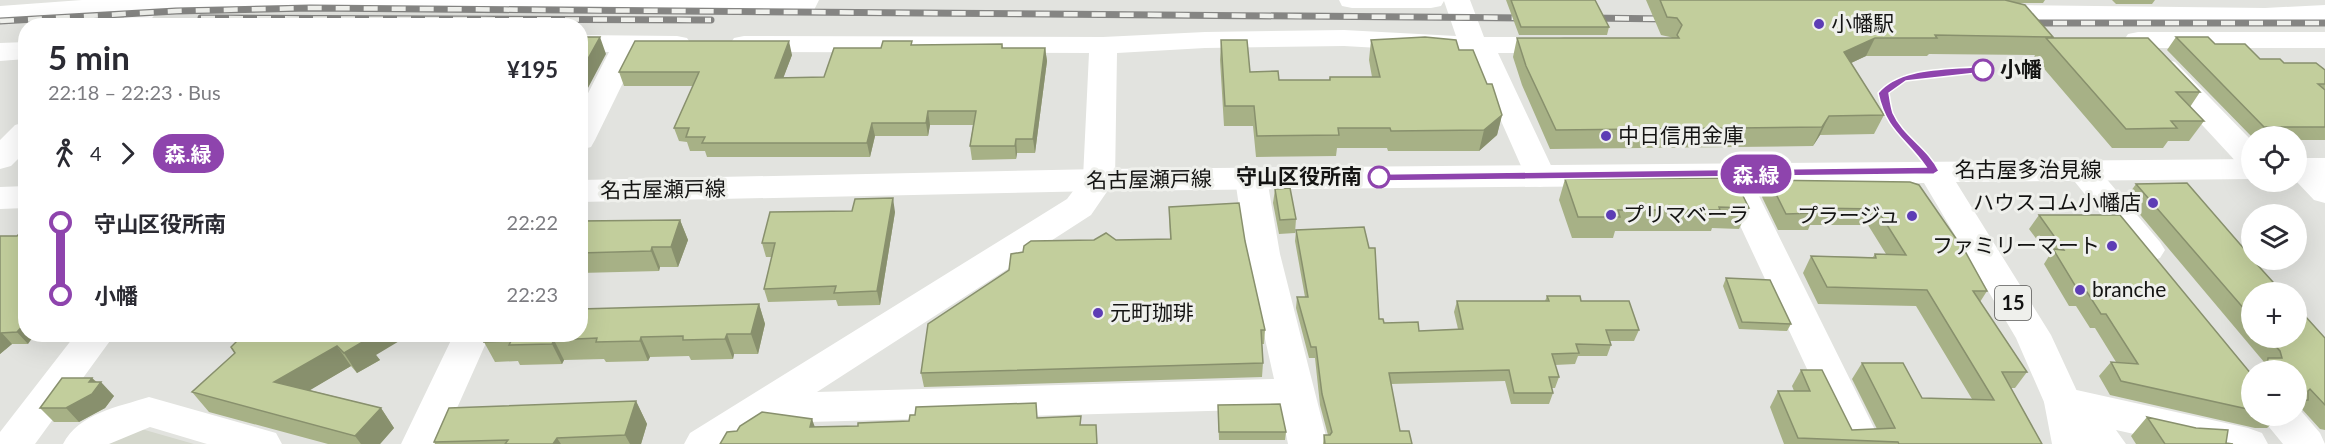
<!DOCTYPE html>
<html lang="en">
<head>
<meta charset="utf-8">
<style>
	:root { --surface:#fff; --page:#f2f2f3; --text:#2b2b33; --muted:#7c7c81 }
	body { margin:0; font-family:Lato,"Noto Sans JP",sans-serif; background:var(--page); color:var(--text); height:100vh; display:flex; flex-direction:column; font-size:22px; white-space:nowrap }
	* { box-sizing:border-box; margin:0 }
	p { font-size:20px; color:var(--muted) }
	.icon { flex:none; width:33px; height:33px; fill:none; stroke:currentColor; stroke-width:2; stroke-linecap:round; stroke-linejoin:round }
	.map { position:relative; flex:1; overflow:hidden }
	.panel { position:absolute; left:18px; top:18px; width:570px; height:324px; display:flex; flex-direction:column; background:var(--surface); border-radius:24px; box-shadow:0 6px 24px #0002 }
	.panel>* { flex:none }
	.badge { padding:0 12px; border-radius:20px; font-size:21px; line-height:39px }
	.fabs { position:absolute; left:2241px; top:126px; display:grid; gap:12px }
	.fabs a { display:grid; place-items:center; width:66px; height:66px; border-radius:50%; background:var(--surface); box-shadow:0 6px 24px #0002; font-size:30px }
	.map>.badge { position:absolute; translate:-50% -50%; box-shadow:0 0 0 3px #fff }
	.legs { display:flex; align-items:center; gap:9px; height:66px; padding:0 30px; font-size:20px }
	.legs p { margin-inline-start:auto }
	.summary { display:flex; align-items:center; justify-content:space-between; height:102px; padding:0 30px }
	h1 { font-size:33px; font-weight:700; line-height:45px }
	ul { padding:0 30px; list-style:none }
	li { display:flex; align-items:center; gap:21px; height:72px; font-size:22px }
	li i { display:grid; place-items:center; width:9px; height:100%; margin:0 8px; background:currentColor }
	li i::after { content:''; width:15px; height:15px; margin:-8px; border:4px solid; border-radius:50%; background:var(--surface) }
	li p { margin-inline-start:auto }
	li:first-child i { background:linear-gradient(#0000 50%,currentColor 0) }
	li:last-child i { background:linear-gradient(currentColor 50%,#0000 0) }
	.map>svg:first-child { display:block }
	.built { fill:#d4d7cc }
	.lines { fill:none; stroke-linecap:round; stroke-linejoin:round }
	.street { fill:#fff; fill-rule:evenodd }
	.secondary { fill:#fff; fill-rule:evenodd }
	.primary { fill:#fff; fill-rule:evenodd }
	.rail-casing { stroke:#858583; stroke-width:7 }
	.rail { stroke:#eff0ec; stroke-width:4.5; stroke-dasharray:14; stroke-linecap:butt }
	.wall { fill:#a7b186 }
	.shaded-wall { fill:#88906d }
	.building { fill:#c2ce9c; stroke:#88906d; stroke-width:1.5 }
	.line-1 { fill:#8e44ad; stroke:#fff; stroke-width:1.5 }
	.poi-dot { fill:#5d3db5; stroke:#eff0ec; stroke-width:2 }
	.stop-1-dot { fill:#fff; stroke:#8e44ad; stroke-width:3 }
	.labels { text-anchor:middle; stroke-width:6; stroke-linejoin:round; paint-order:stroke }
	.shield { fill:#eff0ec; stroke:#565654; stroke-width:1.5 }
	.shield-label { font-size:20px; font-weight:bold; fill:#141413 }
	.poi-label { font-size:21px; fill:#141413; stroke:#eff0ec; text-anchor:start }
	.stop-label { font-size:21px; font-weight:bold; fill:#141413; stroke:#eff0ec; text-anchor:start }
	.street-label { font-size:21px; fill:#141413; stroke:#eff0ec }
</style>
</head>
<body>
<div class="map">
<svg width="2325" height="444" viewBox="0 0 2325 444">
	<rect width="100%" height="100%" fill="#e2e3df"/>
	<path class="built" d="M138,428L194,444H98Z"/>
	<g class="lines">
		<path class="street" d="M82,0H819L814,10L804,12L283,9L127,13L0,22V6Z
			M1339,0H1470L1484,37H1559L1569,39L1573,45L1569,51L1559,53H1498L1556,176L1551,184L1540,187L1529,184L1474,60L1467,53L1344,46L1205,48L1117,53L1115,180L1091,215L817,392L1274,379L1246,254L1235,179L1240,171L1251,168L1262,171L1267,179L1280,254L1328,444H1288L1281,409L809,422L780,415L735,444H684L690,433L1067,199L1083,178L1089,53L744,52L734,50L730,44L734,38L744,36L1103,37L1205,32L1344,30L1456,36L1444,1L1441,6L1431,8H1352L1342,6Z
			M1967,0H1997L2014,5L2265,8L2325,5V21L2265,24L2012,21L1975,11Z
			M2138,32H2325V48H2138L2128,46L2124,40L2128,34Z
			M580,35L677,36L687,38L691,44L687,50L677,52H638L595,140L591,147L580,150V109L609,52L580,51Z
			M26,42V59L0,61V43Z
			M2165,59L2175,62L2252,141V170L2241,167L2155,74L2151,68L2155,62Z
			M2302,158L2313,161L2325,173V203L2314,200L2296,181V159Z
			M2082,159L2093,163L2160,242L2165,250L2160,258L2148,262L2136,258L2071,177L2066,170L2071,163Z
			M1732,163L1743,167L1748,174L1882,444H1842L1716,174L1721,167Z
			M76,334H115L35,444H0V432Z
			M454,334H490L441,444H401Z
			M2063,387L2248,428L2262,433L2268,444H2179L2116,430L2126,444H2081L2050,413L2044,402L2050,391Z
			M149,397L276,433L282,444H207L150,427L109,444H63C79,413 118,407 149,397Z
			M2296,405L2320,433L2325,444H2283L2269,427L2264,416H2296Z"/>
		<path class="secondary" d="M140,0H168L145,26H116Z
			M26,122V151L11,166L0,169V140L15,125Z"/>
		<path class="primary" d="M2296,158H2325V178H2296Z
			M2252,159V179L1956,182L2051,335L2082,402L2092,444H2052L2044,402L2016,338L1924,183L1099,191L580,202V180L1099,169Z
			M26,186V208L0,209V187Z"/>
		<defs>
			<path id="rail" d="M201,18L711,20
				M1587,18L1671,19
				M0,21L176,11L310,8L1530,18
				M2025,23H2325"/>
		</defs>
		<use href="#rail" class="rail-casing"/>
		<use href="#rail" class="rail"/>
	</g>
	<path class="wall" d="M1506,0H1595L1609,27L1607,35H1519Z
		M1646,0H2045L2043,3H2016L2053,37V38L2200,92L2190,107L2204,121L2189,141H2168L2163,148H2112L2034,57L2035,55L1929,54L1927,56H1866L1851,63L1884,115L1874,134L1820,135L1813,146L1550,149L1522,85L1513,57L1517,38H1672L1670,37L1661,35Z
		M2112,0H2155L2152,4H2116Z
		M2176,37L2215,44L2260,59L2325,70V140H2296V136H2252V137L2167,50Z
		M1221,40L1250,72L1279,80H1329L1330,77H1372L1369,60L1371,40L1459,50L1487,84L1502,115L1497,135L1479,151H1388L1387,148H1337L1336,156L1256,157L1253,126H1224L1220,60Z
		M1002,44L1003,48H1045L1047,61L1035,153H1017L1016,159L972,160L970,146L973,125H930L928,136H875L870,157H707L705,151H690L687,142L679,141L674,128L693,86H624L619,72L792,55L783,78L824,77L881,48L913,45Z
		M1565,179L1749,208L1739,229L1712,228L1711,231H1615L1613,238H1572L1559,200Z
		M1769,180L1910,182L1987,291L1980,302L2027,372L2015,388H2011L2042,444H1784L1770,407L1778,391H1794L1792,386L1801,370L1852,430L1877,429L1852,379L1862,363L1922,398L1972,399L1916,306L1818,304L1803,273L1811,256L1873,257L1875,254H1886L1868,225H1810L1808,230H1778L1762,197Z
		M2136,184L2252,292V338H2325V430L2320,429L2300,407L2296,411V370H2256L2264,362L2126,198Z
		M1275,189L1296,219L1295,233L1279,234L1273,203Z
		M1169,207L1245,241L1265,330L1264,344H1262L1263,363L1262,377L924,387L921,373L1009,270L1023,252L1116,240L1170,239Z
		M895,212L880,305L838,306L836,300L768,302L764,289L772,257H766L762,243Z
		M2039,215L2252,375V416H2280L2267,428H2255L2110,395L2099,376L2111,362H2116L2095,328H2090L2076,306H2069L2044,264L2049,256L2029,229Z
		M680,220L688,240L678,267H660L659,271L580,273V221Z
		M1296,230L1384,323L1419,331L1458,329L1454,312L1457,301H1545L1547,296L1581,301L1639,330L1634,341H1610L1611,345L1607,356H1578L1575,364L1555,365L1559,377L1555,388H1551L1553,393L1549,404H1511L1505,381L1391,384L1400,431L1412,444H1323L1324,435H1328L1320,405L1315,358H1309L1296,308L1297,297H1305L1295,241Z
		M0,236L28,344H12L0,354Z
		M1726,278L1791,324L1787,331L1739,329L1723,286Z
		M759,304L765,324L758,354H734L733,359L691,360L689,356L650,357L648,361L606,362L604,359L564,360L562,364L520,365L518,361L495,362L484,342L485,340L482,334H580Z
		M247,334L376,355L380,360L357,373L351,366L309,390L381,408L394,428L380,444H328L209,412L192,392L235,353Z
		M92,378L114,396L105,408L79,422H54L40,408Z
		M636,401L647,424L641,444H435L434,442Z
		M1218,405L1286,432L1285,440H1219Z
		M2147,417L2226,443L2233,444H2136L2131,436Z"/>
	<path class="shaded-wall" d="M239,20L242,26H234Z
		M600,37L606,54L580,103V73Z
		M1875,38L1866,56L1836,70L1844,52Z
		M789,41L792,55L778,92L775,78Z
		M1045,48L1047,61L1035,153L1033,139Z
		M928,111L930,125L928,136L926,123Z
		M1502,115L1497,135L1479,151L1484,130Z
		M1829,116L1820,135L1813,146L1822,127Z
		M872,123L875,136L870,157L867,143Z
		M1016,139L1017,153L1016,159L1015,146Z
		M893,198L895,212L880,305L877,291Z
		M680,220L688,240L678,267L671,247Z
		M652,247L660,267L659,271L651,251Z
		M759,304L765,324L758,354L751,334Z
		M26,322V334H35L28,344L17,332Z
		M1,332L12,344L0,354V333Z
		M362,334H411L376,355L380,360L357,373L344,353Z
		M727,334L734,354L733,359L725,339Z
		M641,337L650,357L648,361L640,341Z
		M554,340L564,360L562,364L552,344Z
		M337,346L351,366L290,402L274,382Z
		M92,378L99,385L101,382L114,396L105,408L79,422L66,408Z
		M636,401L647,424L641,444H630L625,435Z
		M381,408L394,428L380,444H361L355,436Z
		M812,419L817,433L810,427Z
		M557,438L561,444H553Z"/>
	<path class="building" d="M1511,0H1595L1609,27H1521Z
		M1660,0H2005L2025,5L2053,37L1935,35L1937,38H1875L1844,52L1884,115L1829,116L1822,127L1556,130L1526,66L1517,38H1679L1677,35L1682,25L1677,18L1667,17Z
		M239,20L234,26H153L160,21Z
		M580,37H600L580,73Z
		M1425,37L1456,40L1459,50H1473L1487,84H1492L1502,115L1484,130L1391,131L1390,128H1338L1339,135L1257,136L1254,106H1225L1221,40H1247L1250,72L1278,71L1279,80H1330V77H1380L1371,40Z
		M2176,37H2208L2215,44H2245L2260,59H2280L2284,63H2316L2325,70V84H2318L2325,90V127H2264Z
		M2046,38H2148L2200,92H2176L2204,121H2171L2177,128L2126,129Z
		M635,41H789L775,78L824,77L834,48H881L883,41H912L911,45L1002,44V48H1045L1033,139H1016L1015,146H970L976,111H928L926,123H872L867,143H702L705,137H686L689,128H674L699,72H619Z
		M1734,178L1749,208L1719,207L1720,210H1618L1620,217H1578L1565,179Z
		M1769,180L1910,182L1919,185L1966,253L1987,291H1973L2027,372H2002L2042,444H1899L1898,442L1798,438L1778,391H1810L1801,370H1822L1852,430L1895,428L1862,363H1903L1922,398L1994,400L1927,290L1827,287L1811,256L1876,258L1875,254L1906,255L1877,209L1814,208L1816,213L1786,214Z
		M2187,183L2252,258V260H2253L2282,292H2252V318L2136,184Z
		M1290,188L1296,219L1280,220L1275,189Z
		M893,198L877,291L834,293L836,286L764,289L775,243H762L770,212L852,211L855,199Z
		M1239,203L1245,241L1265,330H1261L1263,363L921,373L928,324L1009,270L1011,254L1023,252L1024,246L1031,241L1094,240L1106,233L1116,240L1171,239L1169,207Z
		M2039,215H2120L2252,375V410L2121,381L2111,362L2138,364L2106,314H2101L2087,292H2079L2053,249L2064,250Z
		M680,220L671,247H652L651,251L580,253V221Z
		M26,227V322L17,332L0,333V236H17Z
		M1364,227L1369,248H1375L1379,319H1383L1384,323L1418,322L1419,331L1463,329L1457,301H1549L1547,296H1580L1581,301H1629L1639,330H1606L1611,345L1576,344L1579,353L1552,354L1559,377H1549L1553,393H1514L1509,370L1389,373L1400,431H1409L1412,444H1325L1324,435H1330L1332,432L1322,394L1316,347H1311L1297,297H1308L1296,230Z
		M1726,278L1770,280L1791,324L1742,322Z
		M759,304L751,334H727L725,339L683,340V336L641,337L640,341L596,342L597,338L554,340L552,344L509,345L511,341L484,342L487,334H580V309Z
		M2296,306L2325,338V405L2310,389L2308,391V400H2296V370H2267L2268,358H2282L2280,351L2268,338H2296Z
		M247,334H362L366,340L344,353L337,346L274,382L381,408L355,436L192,392L235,353L231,347L240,338Z
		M62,378H92L89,382H101L92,394L66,408H40Z
		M636,401L625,435L557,438L553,444H505L508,440L434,442L449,408Z
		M1036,403L1037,418L1081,416L1080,425H1096L1097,444H720L727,432L737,431L740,426L762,412L812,419L810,427L858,426V423L909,421L910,415H915L916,407Z
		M1280,404L1286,432H1219L1218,405Z
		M2147,417L2196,428L2228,430L2226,443L2233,444H2165Z"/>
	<path class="line-1" d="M1983,66L1988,70L1986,72L1906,81L1889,93C1890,99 1891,107 1893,113C1903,136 1928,148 1939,171L1934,174L1379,181L1373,177L1379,174L1926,167C1906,138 1886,131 1878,93C1900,66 1950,70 1983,66Z"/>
	<g class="poi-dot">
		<circle cx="1819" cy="24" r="6"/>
		<circle cx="1606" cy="136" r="6"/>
		<circle cx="2153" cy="203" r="6"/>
		<circle cx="1611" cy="215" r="6"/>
		<circle cx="1912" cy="216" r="6"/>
		<circle cx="2112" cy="246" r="6"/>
		<circle cx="2080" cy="290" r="6"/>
		<circle cx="1098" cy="313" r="6"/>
	</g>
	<g class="stop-1-dot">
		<circle cx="1983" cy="70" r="10"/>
		<circle cx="1379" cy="177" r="10"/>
	</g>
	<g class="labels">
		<rect class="shield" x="1995" y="286" width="36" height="34" rx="4.5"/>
		<g class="shield-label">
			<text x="2013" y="310">15</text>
		</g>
		<g class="poi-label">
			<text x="1831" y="31">小幡駅</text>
			<text x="1618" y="143">中日信用金庫</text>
			<text x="2141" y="210" text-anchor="end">ハウスコム小幡店</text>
			<text x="1623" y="222">プリマベーラ</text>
			<text x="1900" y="223" text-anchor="end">プラージュ</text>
			<text x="2100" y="253" text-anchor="end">ファミリーマート</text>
			<text x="2092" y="297">branche</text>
			<text x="1110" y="320">元町珈琲</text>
		</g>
		<g class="stop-label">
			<text x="2000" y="77">小幡</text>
			<text x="1362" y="184" text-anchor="end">守山区役所南</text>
		</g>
		<g class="street-label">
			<text x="2028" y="177">名古屋多治見線</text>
			<text transform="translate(1149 180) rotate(-1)" y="7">名古屋瀬戸線</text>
			<text transform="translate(663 190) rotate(-1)" y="7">名古屋瀬戸線</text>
		</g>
	</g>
</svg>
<div class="fabs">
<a><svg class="icon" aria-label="locate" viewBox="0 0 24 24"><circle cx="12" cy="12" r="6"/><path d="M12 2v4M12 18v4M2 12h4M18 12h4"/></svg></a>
<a><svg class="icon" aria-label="layers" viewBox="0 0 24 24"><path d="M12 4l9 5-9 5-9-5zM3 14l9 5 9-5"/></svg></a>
<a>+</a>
<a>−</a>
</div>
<b class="badge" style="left:1756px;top:174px;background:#8e44ad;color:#fff">森.緑</b>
<section class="panel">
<div class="summary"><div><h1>5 min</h1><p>22:18 – 22:23 · Bus</p></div><b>¥195</b></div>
<div class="legs"><svg class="icon" aria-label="walk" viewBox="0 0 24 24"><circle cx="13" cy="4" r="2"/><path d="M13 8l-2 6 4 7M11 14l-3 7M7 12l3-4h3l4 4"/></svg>4<svg class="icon" aria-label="forward" viewBox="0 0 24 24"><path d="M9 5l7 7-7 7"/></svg><b class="badge" style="background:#8e44ad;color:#fff">森.緑</b></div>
<ul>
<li><i style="color:#8e44ad"></i><b>守山区役所南</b><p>22:22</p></li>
<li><i style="color:#8e44ad"></i><b>小幡</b><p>22:23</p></li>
</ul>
</section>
</div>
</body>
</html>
